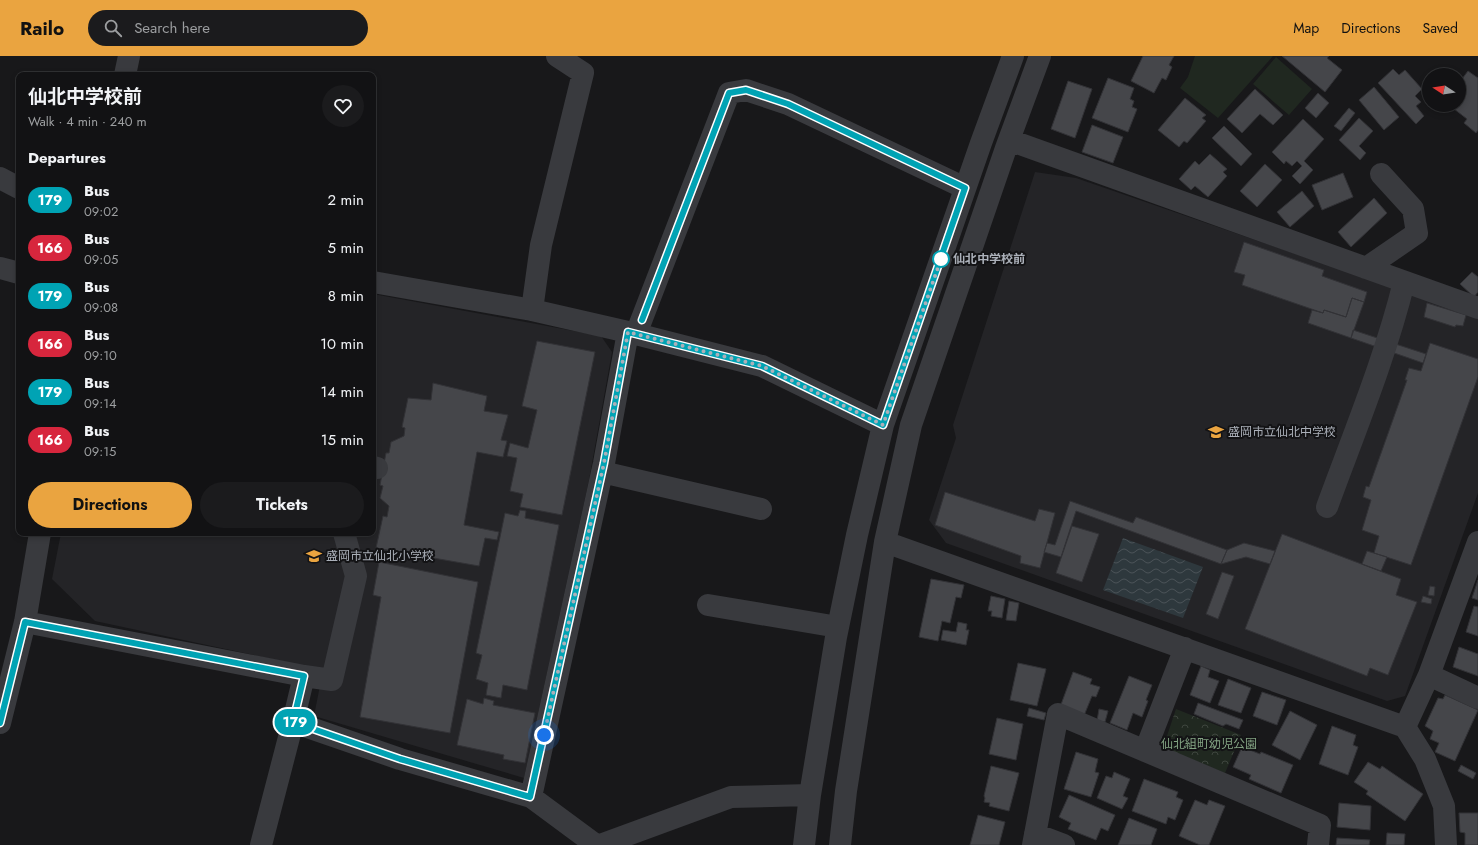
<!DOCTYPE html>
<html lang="en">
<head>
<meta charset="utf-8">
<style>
	:root { --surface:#121214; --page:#1b1b1d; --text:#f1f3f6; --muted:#9c9ea0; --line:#313234; --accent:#eaa440 }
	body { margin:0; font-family:Jost,"Noto Sans JP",sans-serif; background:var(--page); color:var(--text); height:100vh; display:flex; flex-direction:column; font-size:15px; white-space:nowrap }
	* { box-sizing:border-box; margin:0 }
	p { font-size:13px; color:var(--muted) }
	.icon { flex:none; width:22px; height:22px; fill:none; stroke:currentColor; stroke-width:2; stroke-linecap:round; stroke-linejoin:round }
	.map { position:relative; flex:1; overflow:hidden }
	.panel { position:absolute; left:16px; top:16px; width:360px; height:464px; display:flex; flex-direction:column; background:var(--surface); border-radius:8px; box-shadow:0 2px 6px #0003,0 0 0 1px var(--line) }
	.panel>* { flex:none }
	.badge { padding:0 8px; border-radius:13px; font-size:14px; line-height:26px }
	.needle { width:26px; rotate:282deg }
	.buttons { position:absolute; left:1422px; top:12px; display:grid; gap:8px }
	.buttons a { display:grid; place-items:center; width:44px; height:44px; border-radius:50%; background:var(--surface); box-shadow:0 2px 6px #0003,0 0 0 1px var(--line); font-size:20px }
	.you { position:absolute; width:20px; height:20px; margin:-10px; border:3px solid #fff; border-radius:50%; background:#1a73e8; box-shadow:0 0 0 6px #1a73e833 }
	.map>.badge { position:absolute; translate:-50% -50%; box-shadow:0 0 0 2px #fff }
	h2 { padding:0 12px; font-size:15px; line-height:36px }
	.round { display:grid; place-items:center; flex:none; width:42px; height:42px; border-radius:21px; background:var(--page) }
	.overview { display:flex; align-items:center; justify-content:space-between; height:68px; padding:0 12px }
	h1 { font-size:19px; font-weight:700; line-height:30px }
	.button { display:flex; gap:8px; margin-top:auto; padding:8px 12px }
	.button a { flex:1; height:46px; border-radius:24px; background:var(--accent); color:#111; font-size:16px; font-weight:700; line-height:46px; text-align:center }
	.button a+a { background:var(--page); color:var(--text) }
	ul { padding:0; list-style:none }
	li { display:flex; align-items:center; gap:12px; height:48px; padding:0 12px }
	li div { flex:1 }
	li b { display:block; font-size:15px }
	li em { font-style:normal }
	li .badge { min-width:44px; font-weight:700; text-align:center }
	header { display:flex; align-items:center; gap:24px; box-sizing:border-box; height:56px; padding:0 20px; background:var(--accent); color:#111 }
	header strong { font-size:19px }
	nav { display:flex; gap:22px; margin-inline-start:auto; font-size:14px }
	.search { width:280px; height:36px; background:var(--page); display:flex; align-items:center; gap:10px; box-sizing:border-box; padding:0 14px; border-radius:22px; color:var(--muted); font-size:15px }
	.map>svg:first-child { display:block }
	.built { fill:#242427 }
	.green { fill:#202820 }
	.park { fill:url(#park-crowns) }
	.water { fill:url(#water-waves) }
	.building { fill:#45464a; stroke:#323236 }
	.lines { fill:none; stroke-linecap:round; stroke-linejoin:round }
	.minor { stroke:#393a3e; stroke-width:22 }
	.line-casing { stroke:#fff; stroke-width:9 }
	.line { stroke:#00a3b4; stroke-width:6 }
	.walk { stroke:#abb0b9; stroke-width:4; stroke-dasharray:0 7.2 }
	.stop-dot { fill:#fff; stroke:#00a3b4; stroke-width:2 }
	.labels { text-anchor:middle; stroke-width:4; stroke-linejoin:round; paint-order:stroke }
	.stop-label { font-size:12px; font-weight:bold; fill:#abb0b9; stroke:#131315; text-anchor:start }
	.poi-label { font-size:12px; fill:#abb0b9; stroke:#131315; text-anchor:start }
	.park-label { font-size:12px; fill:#83a383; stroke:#131315 }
</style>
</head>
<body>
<header>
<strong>Railo</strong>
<div class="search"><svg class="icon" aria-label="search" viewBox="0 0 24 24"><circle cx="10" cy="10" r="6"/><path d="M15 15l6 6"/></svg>Search here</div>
<nav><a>Map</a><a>Directions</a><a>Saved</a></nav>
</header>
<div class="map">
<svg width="1478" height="789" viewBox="0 0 1478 789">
	<defs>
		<pattern id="park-crowns" width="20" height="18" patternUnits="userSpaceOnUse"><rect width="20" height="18" fill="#202820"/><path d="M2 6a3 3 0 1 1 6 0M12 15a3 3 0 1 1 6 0" fill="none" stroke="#3e453e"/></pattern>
		<pattern id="water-waves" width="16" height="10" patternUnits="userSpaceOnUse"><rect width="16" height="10" fill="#2e383d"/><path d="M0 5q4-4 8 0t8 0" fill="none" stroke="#4a5257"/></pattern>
	</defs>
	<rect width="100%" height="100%" fill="#18181a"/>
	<path class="built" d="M1035,116L1076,122L1478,261V437L1405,640L1387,645L946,487L929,464L956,382L953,369Z
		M373,238L601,280L612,296L589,424L524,722L314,660L323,614L95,565L52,523L61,477H373Z"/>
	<path class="green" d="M1195,0H1273L1218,62L1180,32L1188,21Z
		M1276,1L1312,33L1289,59L1253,28Z"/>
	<path class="park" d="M1176,653L1241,679L1225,717L1169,694L1166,683Z"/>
	<path class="water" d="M1123,482L1203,511L1183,562L1103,534Z"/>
	<path class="building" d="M1143,0H1174L1169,9L1172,11L1166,24L1162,22L1154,37L1131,25Z
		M1282,0H1329L1327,2L1342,14L1325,36Z
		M1393,13L1399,19L1405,14L1422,33L1415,40L1421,46L1416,50L1424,60L1416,68L1378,27Z
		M1468,15L1478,22V74L1476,77L1464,67L1467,63L1449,49H1459V27Z
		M1108,22L1134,32L1130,43L1134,45L1132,51L1137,53L1128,76L1092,62Z
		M1068,25L1092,33L1075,82L1051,73Z
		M1374,31L1399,61L1384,74L1359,44Z
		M1255,33L1283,59L1273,69L1260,58L1242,77L1227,63Z
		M1318,37L1329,47L1316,62L1305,52Z
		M1185,42L1206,59L1202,62L1206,65L1187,87L1184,85L1179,91L1158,74Z
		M1349,52L1355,57L1341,75L1334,70Z
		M1359,62L1373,75L1359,90L1366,97L1360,104L1339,84Z
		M1303,63L1324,83L1304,105L1313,114L1300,128L1292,120L1302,110L1297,105L1292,110L1286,105L1284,108L1272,96Z
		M1092,69L1123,81L1113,107L1082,96Z
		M1224,70L1252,98L1241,110L1212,82Z
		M1210,98L1227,113L1223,116L1227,120L1208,141L1195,130L1191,134L1179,123L1195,105L1199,109Z
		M1265,108L1282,124L1257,151L1240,135Z
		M1343,117L1353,141L1322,154L1312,129Z
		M1302,135L1314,150L1290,171L1277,156Z
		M1374,142L1387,157L1351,191L1338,176Z
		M1244,186L1324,214L1322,220L1367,236L1364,246L1352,242L1346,261L1324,254L1323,257L1242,229L1245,219L1234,216Z
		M1472,216L1478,221V236L1474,241L1460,228Z
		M1352,242L1364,246L1351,282L1308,267L1312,254L1323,257L1324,254L1346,261Z
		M1427,247L1466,259L1463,270L1456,269L1455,271L1424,261Z
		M1353,274L1426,298L1423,307L1351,282Z
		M537,285L595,296L562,459L520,451L523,438L510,435L517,402L507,400L510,387L528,392L537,354L522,350Z
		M1430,287L1478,303V321L1411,509L1374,497L1379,480L1362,474L1371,444L1363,441L1366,430L1369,431L1407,324H1405L1409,312L1421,315Z
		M433,327L487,340L484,355L508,359L501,384L507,385L503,401L477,396L464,469L499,476L497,484L485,482L479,510L376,492L383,460L387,461L389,450L380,442L383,430L380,429L386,397H389L391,386L404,380L405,372L402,371L408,342L431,344Z
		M945,436L1035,465L1039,453L1055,457L1040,512L1020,507L1021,500L935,469Z
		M1070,445L1133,467L1136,461L1227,494L1221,508L1076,455L1061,501L1044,496L1047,487L1055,489Z
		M520,454L526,455L525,462L559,469L527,634L503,629L501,642L486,639L488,627L476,623L482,599L476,597L505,457L518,460Z
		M1072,470L1099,478L1082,526L1056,517Z
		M1282,478L1401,523L1396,539L1417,546L1388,619L1370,612L1367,620L1245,573Z
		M1244,487L1275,495L1270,508L1246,501L1221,508L1227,494Z
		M1367,495L1387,501L1381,515L1362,508Z
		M379,506L478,526L450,677L360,661L381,541L373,539Z
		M1222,516L1234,520L1218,563L1206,558Z
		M931,523L964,529L961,542L956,541L950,567L942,565L938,585L919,581Z
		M1478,524V544L1472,542Z
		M1430,530L1435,531L1434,540L1428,539Z
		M991,540L1005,543L1002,562L991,560L992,555H988Z
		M1423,540L1432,543L1431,548L1421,546Z
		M1009,545L1019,547L1016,565L1006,564Z
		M1474,550L1478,551V580L1466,576Z
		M958,566L967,568L966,574H969L966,589L941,584L943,574L956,576Z
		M1459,591L1478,598V620L1453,611Z
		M1018,607L1046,613L1037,650L1010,644Z
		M1201,610L1210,614L1208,621L1219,625L1210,647L1190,639Z
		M1073,616L1092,623L1090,628L1100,631L1096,641L1092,640L1083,662L1059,654Z
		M1129,620L1152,629L1146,644L1148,645L1142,661L1133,657L1127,674L1110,667Z
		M1228,623L1251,632L1241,657L1218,649Z
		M1262,636L1286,644L1277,669L1253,660Z
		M1445,639L1478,654L1455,705L1435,696L1439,687L1430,683L1433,675L1425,670L1438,642L1443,643Z
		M484,642L494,645L493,649L535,657L525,707L503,703L504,699L457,689L467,643L483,648Z
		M1198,647L1243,664L1239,673L1226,668L1223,670L1194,658Z
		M1029,652L1046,657L1044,664L1027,660Z
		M1099,653L1108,655L1105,666L1097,665Z
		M1290,655L1317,669L1300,704L1272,689Z
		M997,662L1023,668L1016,704L989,698Z
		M1332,670L1356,679L1353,689L1358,691L1348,719L1319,708Z
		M1242,691L1260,698L1261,696L1293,709L1281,737L1249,723L1251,719L1233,711Z
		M1076,696L1098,703L1095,716L1099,717L1091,741L1064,733Z
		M1368,706L1380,713L1382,710L1423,738L1405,765L1366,738L1368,735L1354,726Z
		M1461,709L1476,717L1473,723L1458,715Z
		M991,710L1019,717L1009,755L989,750L990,747L984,746L985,742L984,740Z
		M1114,716L1130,723L1123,740L1128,742L1122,753L1097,742L1106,720L1112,722Z
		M1144,723L1178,736L1176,741L1183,744L1175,764L1168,761L1166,768L1132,755Z
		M1069,739L1115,759L1108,775L1101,772L1096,784L1068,773L1071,767L1059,761Z
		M1195,744L1207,749L1209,744L1225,750L1209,789H1200L1179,780Z
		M1339,747L1371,750L1370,774L1337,771Z
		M1459,757H1478V789H1465V777L1460,776Z
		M978,759L1005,766L999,789H970Z
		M1129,762L1157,773L1151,789H1118Z
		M1387,777L1405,778L1404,789H1386Z
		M1337,782L1370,784L1369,789H1336Z"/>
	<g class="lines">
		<path class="minor" d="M125,19L129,0
			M1009,84L1478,252
			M0,122L19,132
			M0,212L19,217
			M1366,212L1417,177L1413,153L1381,118
			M373,226L532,254L628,276L762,310L883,369
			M532,254L541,189L583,17L557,0
			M636,278L729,37L746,34L788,48L965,132
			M373,411L377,412
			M602,416L761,453
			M1327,451C1354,377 1385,303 1404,226
			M885,486L1405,671L1425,703L1444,750L1446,789
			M708,549L838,571
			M25,566L304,620L293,666L400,703L531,741L596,789
			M1429,619L1478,642
			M304,620L332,624L356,520L344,477
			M0,667L25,566L40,477
			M1405,671L1429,619L1478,486
			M1145,695L1185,592
			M531,741L604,407L628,276
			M1035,778L1064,789
			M261,789L293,666
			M600,789L731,741L810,739
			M804,789L810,739L836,581L857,479L883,369L981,87L1013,0
			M840,789L846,735L885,486L911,369L1006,92L1040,0
			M1033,789L1058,658L1320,769L1318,789"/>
	</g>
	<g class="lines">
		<defs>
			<path id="line" d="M0,667L25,566L304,620L293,666L400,703L530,741L604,407L628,276L762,310L883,369L965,132L788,48L746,34L729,37L642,264"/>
		</defs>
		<use href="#line" class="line-casing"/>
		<use href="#line" class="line"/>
		<path class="walk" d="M544,679L604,407L628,276L762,310L883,369L941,203"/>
	</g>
	<defs>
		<symbol id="school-bare" viewBox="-9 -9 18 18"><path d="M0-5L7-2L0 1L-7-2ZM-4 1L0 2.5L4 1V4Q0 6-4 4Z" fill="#eaa440" stroke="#131315" stroke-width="2.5" paint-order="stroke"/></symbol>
	</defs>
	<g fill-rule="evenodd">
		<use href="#school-bare" x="1205" y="365" width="22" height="22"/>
		<use href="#school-bare" x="303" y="489" width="22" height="22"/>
	</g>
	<circle class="stop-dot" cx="941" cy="203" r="8"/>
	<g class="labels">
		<g class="stop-label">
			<text x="953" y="207">仙北中学校前</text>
		</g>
		<g class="poi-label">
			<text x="1228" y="380">盛岡市立仙北中学校</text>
			<text x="326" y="504">盛岡市立仙北小学校</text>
		</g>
		<g class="park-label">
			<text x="1209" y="692">仙北組町幼児公園</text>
		</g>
	</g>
</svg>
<div class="buttons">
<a><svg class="needle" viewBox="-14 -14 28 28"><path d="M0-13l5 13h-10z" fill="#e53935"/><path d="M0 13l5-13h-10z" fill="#9c9ea0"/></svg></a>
</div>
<div class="you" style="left:544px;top:679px"></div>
<b class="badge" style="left:295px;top:666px;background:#00a3b4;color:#fff">179</b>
<section class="panel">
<div class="overview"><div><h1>仙北中学校前</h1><p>Walk · 4 min · 240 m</p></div><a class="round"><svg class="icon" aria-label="heart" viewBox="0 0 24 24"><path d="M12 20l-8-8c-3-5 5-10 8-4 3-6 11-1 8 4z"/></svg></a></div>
<h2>Departures</h2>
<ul>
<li><span class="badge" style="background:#00a3b4;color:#fff">179</span><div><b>Bus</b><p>09:02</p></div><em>2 min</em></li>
<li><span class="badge" style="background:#d7263d;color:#fff">166</span><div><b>Bus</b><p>09:05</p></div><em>5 min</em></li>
<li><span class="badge" style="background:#00a3b4;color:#fff">179</span><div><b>Bus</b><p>09:08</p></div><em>8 min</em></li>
<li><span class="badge" style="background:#d7263d;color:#fff">166</span><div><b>Bus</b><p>09:10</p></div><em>10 min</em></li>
<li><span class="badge" style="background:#00a3b4;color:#fff">179</span><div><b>Bus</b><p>09:14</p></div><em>14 min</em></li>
<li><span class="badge" style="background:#d7263d;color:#fff">166</span><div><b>Bus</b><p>09:15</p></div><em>15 min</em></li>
</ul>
<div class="button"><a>Directions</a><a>Tickets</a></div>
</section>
</div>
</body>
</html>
